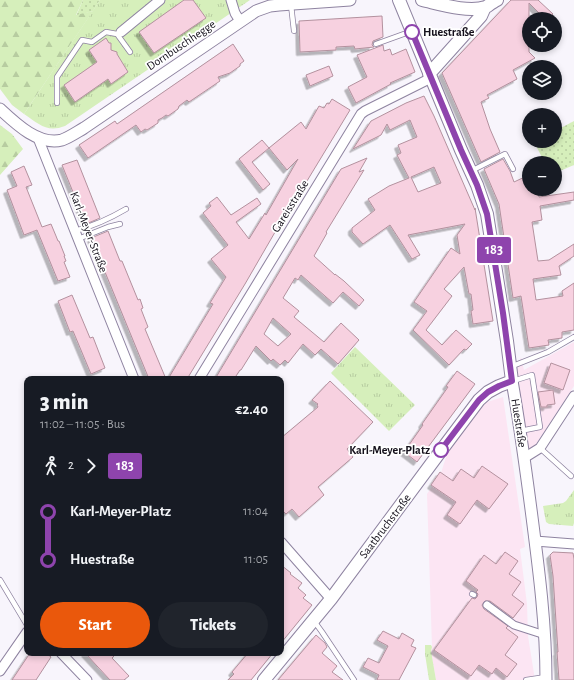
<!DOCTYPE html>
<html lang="en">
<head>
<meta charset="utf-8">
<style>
	:root { --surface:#171b24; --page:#20242c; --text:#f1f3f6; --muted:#9ea1a6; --accent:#ea580c }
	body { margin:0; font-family:"Alegreya Sans",sans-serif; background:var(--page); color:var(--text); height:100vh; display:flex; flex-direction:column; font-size:15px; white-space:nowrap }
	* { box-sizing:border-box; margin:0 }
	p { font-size:13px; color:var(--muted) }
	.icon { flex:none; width:22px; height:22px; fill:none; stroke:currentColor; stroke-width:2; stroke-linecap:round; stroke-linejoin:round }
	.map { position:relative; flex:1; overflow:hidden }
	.details { position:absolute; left:24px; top:376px; width:260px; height:280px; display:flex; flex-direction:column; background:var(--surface); border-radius:8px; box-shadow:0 2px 6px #0003 }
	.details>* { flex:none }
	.badge { padding:0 8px; border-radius:3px; font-size:14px; line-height:26px }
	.fabs { position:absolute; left:522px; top:12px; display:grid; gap:8px }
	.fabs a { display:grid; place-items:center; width:40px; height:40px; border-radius:50%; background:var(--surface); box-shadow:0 2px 6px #0003; font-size:20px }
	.map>.badge { position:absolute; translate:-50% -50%; box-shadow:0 0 0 2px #fff }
	.legs { display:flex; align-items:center; gap:6px; height:44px; padding:0 16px; font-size:13px }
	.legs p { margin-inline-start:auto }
	.headline { display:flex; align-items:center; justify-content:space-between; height:68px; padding:0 16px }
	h1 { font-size:22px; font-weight:800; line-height:30px }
	.cta { display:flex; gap:8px; margin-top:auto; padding:8px 16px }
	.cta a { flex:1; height:46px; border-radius:24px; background:var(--accent); color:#fff; font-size:16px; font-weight:800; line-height:46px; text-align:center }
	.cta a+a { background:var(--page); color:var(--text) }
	ul { padding:0 16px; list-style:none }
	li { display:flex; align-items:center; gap:14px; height:48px; font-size:15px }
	li i { display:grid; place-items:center; width:6px; height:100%; margin:0 5px; background:currentColor }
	li i::after { content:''; width:10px; height:10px; margin:-5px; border:3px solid; border-radius:50%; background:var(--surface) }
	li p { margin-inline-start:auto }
	li:first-child i { background:linear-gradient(#0000 50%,currentColor 0) }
	li:last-child i { background:linear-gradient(currentColor 50%,#0000 0) }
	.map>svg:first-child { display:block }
	.commercial { fill:#fce5f3 }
	.grass { fill:url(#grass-dots) }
	.forest { fill:url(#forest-firs) }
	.park { fill:url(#park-tufts) }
	.building { fill:#f7d1e0; stroke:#b3919e; fill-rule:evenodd; filter:url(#shadow) }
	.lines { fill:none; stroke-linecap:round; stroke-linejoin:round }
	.service-casing { stroke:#8e83a0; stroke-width:6 }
	.pedestrian-casing { stroke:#8e83a0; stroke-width:9 }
	.minor-casing { stroke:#8e83a0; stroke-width:11 }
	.tertiary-casing { stroke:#8e83a0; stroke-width:13 }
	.secondary-casing { stroke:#8e83a0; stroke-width:14 }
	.service { stroke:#fff; stroke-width:4.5 }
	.pedestrian { stroke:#fff; stroke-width:7 }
	.minor { stroke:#fff; stroke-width:9 }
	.tertiary { stroke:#fff; stroke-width:11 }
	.secondary { stroke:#fff; stroke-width:12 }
	.line-1-casing { stroke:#fff; stroke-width:9 }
	.line-1 { stroke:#8e44ad; stroke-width:6 }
	.stop-1-dot { fill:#fff; stroke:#8e44ad; stroke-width:2 }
	.labels { text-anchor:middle; stroke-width:3.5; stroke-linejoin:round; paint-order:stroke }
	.stop-label { font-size:12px; font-weight:bold; fill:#14101b; stroke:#fff; text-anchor:start }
	.street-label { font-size:12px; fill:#14101b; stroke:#fff }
</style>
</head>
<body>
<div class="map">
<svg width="574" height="680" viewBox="0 0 574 680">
	<defs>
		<pattern id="grass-dots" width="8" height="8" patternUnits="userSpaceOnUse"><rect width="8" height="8" fill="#d6efbb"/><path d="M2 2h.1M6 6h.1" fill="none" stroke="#b7cca0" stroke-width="1.8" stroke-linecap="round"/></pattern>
		<pattern id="forest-firs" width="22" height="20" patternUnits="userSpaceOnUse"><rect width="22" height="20" fill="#d6efbb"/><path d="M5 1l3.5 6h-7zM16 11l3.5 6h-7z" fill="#b7cca0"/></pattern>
		<pattern id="park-tufts" width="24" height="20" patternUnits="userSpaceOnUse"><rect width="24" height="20" fill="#d6efbb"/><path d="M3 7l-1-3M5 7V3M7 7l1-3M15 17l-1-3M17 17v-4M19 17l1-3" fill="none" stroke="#b7cca0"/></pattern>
		<filter id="shadow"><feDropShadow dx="-3.5" dy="3.5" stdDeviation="0" flood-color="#0004"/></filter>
	</defs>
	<rect width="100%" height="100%" fill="#f8f5fc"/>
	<path class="commercial" d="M574,342V386L534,447L524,451L513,382L521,357L524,370Z
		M503,397L525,547L520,549L527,604L528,636L535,680H436L431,651L432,647L427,494L441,473L447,454L484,403Z"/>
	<path class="grass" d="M83,0H100L93,11L76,16Z
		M574,121V165L555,173V163H545L534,142L536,141H555V131Z"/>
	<path class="forest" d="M0,0H83L76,15L93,11L24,114L12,105L0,89Z
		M0,125L12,134L23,149L0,175Z"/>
	<path class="park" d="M100,0H250L65,126C47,133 39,124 24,114Z
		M355,347L415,405L389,431L331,373Z
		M574,490V523L573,526L549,524L546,522L543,506L563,503L566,501Z
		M425,645H431L432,647L431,651L436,680H429L425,654Z"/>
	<path class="building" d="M184,0H193L206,18L154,53L139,32Z
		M511,0H538L553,14L548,19H545L529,3V52L535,58L513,70L517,79L487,95L489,98L481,102L490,129L500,152L481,162L442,73Z
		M382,16L383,37L373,41L372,45L374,47L355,49L354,46L336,47V50L300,52L299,21Z
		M106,38L109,43H111V50L117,52V54L128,72L111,84L108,79L75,102L64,85L97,62L89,50Z
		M233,44L244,61L240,64V66L230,73L218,77L220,81L189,102L187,100L179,106L178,109L168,116L166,115L162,118L158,120V123L147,130L145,129L141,132L136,125L88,158L79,145L115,121L117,124Z
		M383,45L384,51L390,49L392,55L406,49L415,72L390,83L391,84L356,103L348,87L367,77L357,55Z
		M329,66L333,76L310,86L306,75Z
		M424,96L434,116L475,210V208L493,321L473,324L471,311L473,310L471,294H469L464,267L444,289L452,296L426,330L442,345L456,330L472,344L466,350L464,349L449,365L413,330L427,311L414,302L451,248L460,254L457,235L465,224L408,235L420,255L412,259L390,225L363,244L352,232V228L375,210L368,199L389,186L409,178L397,155L401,153L398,145L417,137L410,120L390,130L387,124L381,135L353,149L371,121L406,103ZM434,167L441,183L418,192L411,177Z
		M332,99L350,110L290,209L289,208L245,284L187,379H168L213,304L210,303L226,277L211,259L228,245L203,213L211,206L209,203L217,197L231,215L257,198L261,204L236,222L249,239L265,213L266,215L298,159L287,170L269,148L252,162L270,184L263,190L239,159L262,140L269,148L301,122L306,129L319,106L324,108L327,103L329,104Z
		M367,158L359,172L364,170L326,232L327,233L314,256L335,275V274L344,281L364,300L359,306L343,292L333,303L301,275L298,280L295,278L283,298L299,311L294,317L324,342L341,323L359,340L338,364L321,349L315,355L303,344L288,363L285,360L280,365L273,359L271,361L256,346L241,370H240L234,379H215L341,169ZM273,318L291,334L278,346L264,334Z
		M503,159L510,171L514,182L529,175V189H534L538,190L539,197L574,192V200L540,206L542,220L532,222L538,261L549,260L574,244V256L559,266L561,275L533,279L536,300L563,296L562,291L574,283V330L562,332V338L548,340L549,345L529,348L521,296L513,298L499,204L484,169Z
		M77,160L100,218L86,224L62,165Z
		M24,166L32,185L26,187L42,227L51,224L56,236L58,241H59L65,256H64L66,261L64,262L70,277L58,281L37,230L24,235L7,190L17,186L11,172Z
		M108,231L120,261H122L138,300L140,299L143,308L141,309L148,327L145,329L166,379H149L91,238Z
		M72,295L90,338L93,337L105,368L91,374L73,331L70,332L58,301Z
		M551,363L570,370L563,390L544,383Z
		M457,371L475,384L417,462L404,452L423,425L422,424L448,387L446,386Z
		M330,381L373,422L347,449L353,457L318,487L324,495L299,517L292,509L286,514L281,509V438L318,407L317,405L318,404L312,400Z
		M553,390L555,404L547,405V407H541L538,392Z
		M482,466L508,484L489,509L477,500L460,524L447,515L456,502L431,485L440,472L453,481L461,469L474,478Z
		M505,552L518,561L509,574L521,582L512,595L524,604L513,618L490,601H485L482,605L484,609L508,626L506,628L518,637L505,655L517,664L507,677L496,668L492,674L479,665L471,676L434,650L472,598L475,599L477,597L478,594L476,592L478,590L466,581L484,555L496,564Z
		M553,552L573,553L574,559V680H559L557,652H558L553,576L550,555Z
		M281,565L291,573L290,574L302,583L298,588L306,595L303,598L312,605L281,643Z
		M383,631L399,639L402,633L414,640L411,646L416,648L399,680H377L379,675L363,667L368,658L379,663L388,646L377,640Z
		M316,635L325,643L327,647L322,653L337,666L332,672L343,680H278Z
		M30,653H46L51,657L36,680H12Z
		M85,653H117L112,658L129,676L124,680H110Z
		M248,653H273L251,680H228L234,674L232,672Z"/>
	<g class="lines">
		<defs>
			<path id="service" d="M291,5L294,31
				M119,33L117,34L130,52
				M376,44L412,31
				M57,103V77L82,40L92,42L106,32L117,34
				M471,171L505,154L513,169
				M75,231C93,226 109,219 126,209
				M78,239L108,227L120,224
				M510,367L548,352L574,337
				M513,381L532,375L540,427L520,431
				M540,448L571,476
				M0,580L27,625
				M472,594L474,595
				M314,621L322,632L354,680
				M526,680L546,677"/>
			<path id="pedestrian" d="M487,605L514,625L545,635"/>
			<path id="minor" d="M231,0L235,13L240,21
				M121,32L160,0
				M38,138L94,279L134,379
				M199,379L361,114L365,111L431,78
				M524,458L540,448L574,396
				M535,541L574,544
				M281,542L331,599
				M61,653L87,680
				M0,671L27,632"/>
			<path id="tertiary" d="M0,109C16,124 39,146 62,140C70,137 77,132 84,128L256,11L270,6L279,5L350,0
				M512,381C520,426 526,471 532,517C539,571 546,625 546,680"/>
			<path id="secondary" d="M422,0C440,4 468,13 486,7C489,5 493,2 497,0
				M429,74L481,16L485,7
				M264,680L331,599L440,452L479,400L488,392L499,386L512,381L507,341L487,214L477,185L461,150L399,0"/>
		</defs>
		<use href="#service" class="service-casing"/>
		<use href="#pedestrian" class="pedestrian-casing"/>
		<use href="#minor" class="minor-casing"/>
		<use href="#tertiary" class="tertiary-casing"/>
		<use href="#secondary" class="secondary-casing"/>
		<use href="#service" class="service"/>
		<use href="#pedestrian" class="pedestrian"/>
		<use href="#minor" class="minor"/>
		<use href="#tertiary" class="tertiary"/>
		<use href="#secondary" class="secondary"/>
	</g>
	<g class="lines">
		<defs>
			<path id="line-1" d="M412,32L461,150L477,185L487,214L503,313L512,381L499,386L488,392L479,400L441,450"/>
		</defs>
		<use href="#line-1" class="line-1-casing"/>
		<use href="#line-1" class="line-1"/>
	</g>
	<g class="stop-1-dot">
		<circle cx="412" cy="32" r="7"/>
		<circle cx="441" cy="450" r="7"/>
	</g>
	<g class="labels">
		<g class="stop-label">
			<text x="423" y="36">Huestraße</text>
			<text x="430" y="454" text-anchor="end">Karl-Meyer-Platz</text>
		</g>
		<g class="street-label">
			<text transform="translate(181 45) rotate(-34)" y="4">Dornbuschhegge</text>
			<text transform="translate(290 206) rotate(-58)" y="4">Gareisstraße</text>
			<text transform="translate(89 232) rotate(69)" y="4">Karl-Meyer-Straße</text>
			<text transform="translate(519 423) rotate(81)" y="4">Huestraße</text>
			<text transform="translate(385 526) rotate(-53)" y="4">Saatbruchstraße</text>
		</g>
	</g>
</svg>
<div class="fabs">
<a><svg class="icon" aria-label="locate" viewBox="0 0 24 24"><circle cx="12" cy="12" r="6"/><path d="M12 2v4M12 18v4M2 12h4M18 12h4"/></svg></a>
<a><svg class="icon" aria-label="layers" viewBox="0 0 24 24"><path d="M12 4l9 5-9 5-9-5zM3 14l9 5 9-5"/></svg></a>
<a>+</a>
<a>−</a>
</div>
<b class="badge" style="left:494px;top:250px;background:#8e44ad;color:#fff">183</b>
<section class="details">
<div class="headline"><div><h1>3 min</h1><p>11:02 – 11:05 · Bus</p></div><b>€2.40</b></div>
<div class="legs"><svg class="icon" aria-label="walk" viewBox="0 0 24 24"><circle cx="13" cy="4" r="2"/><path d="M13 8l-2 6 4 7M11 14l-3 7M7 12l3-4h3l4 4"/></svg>2<svg class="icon" aria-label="forward" viewBox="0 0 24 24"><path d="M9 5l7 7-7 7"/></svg><b class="badge" style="background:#8e44ad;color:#fff">183</b></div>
<ul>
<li><i style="color:#8e44ad"></i><b>Karl-Meyer-Platz</b><p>11:04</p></li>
<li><i style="color:#8e44ad"></i><b>Huestraße</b><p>11:05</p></li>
</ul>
<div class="cta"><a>Start</a><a>Tickets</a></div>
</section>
</div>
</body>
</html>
